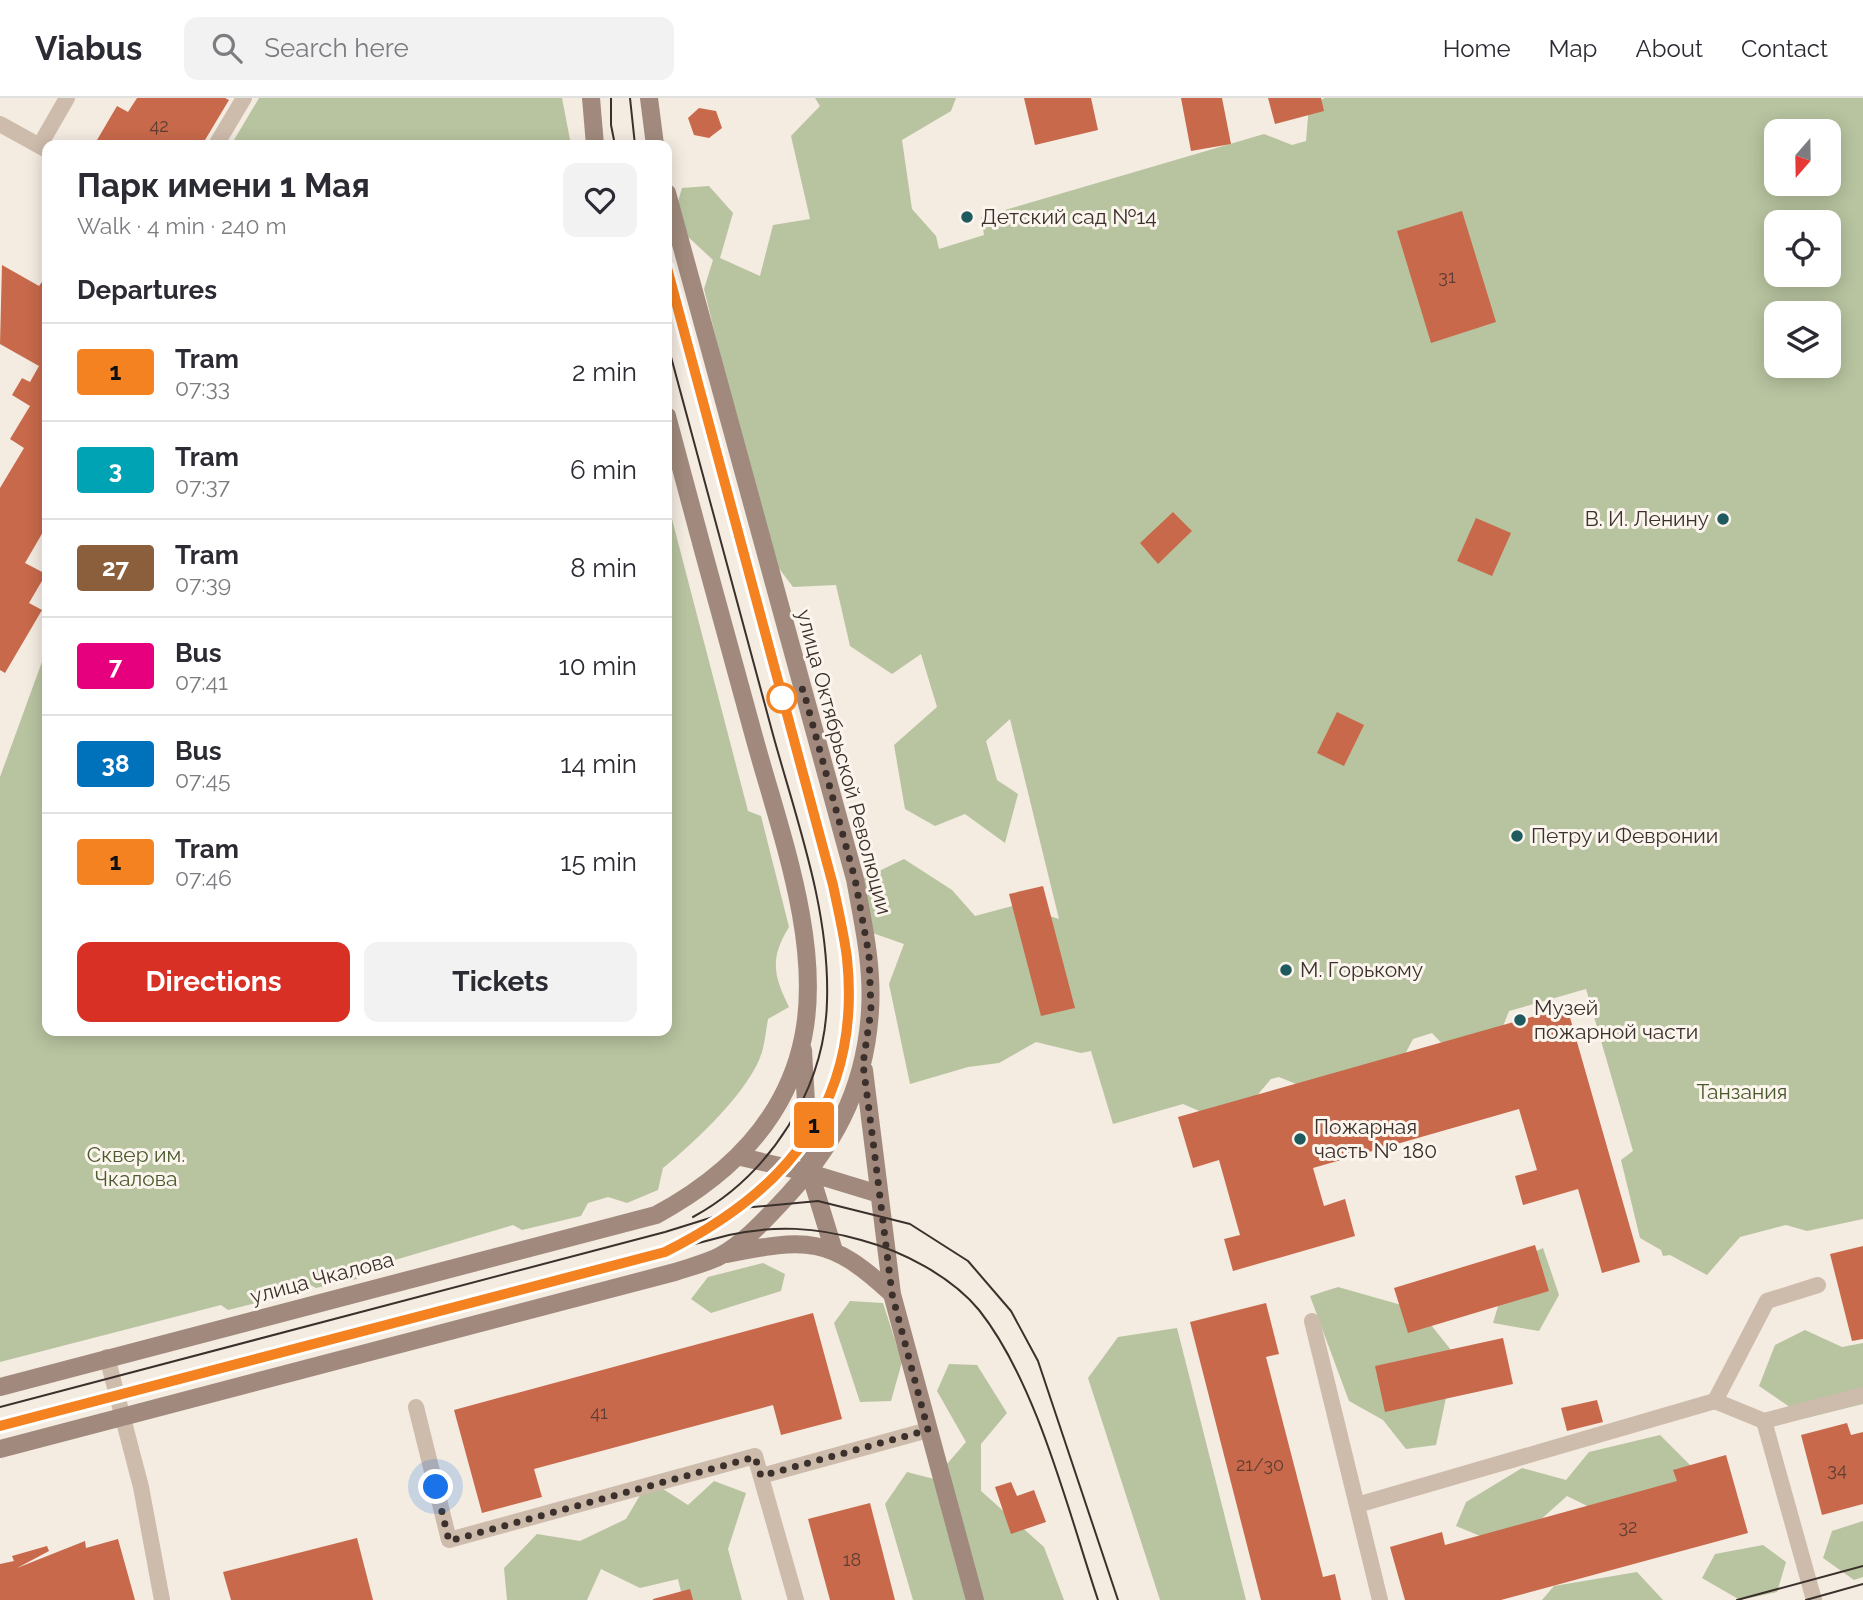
<!DOCTYPE html>
<html lang="en">
<head>
<meta charset="utf-8">
<style>
	:root { --surface:#fff; --page:#f2f2f3; --text:#2b2b33; --muted:#7c7c81; --line:#e1e1e2; --accent:#d93025 }
	body { margin:0; font-family:Raleway,sans-serif; background:var(--page); color:var(--text); height:100vh; display:flex; flex-direction:column; font-size:26px; white-space:nowrap }
	* { box-sizing:border-box; margin:0 }
	p { font-size:23px; color:var(--muted) }
	.icon { flex:none; width:38px; height:38px; fill:none; stroke:currentColor; stroke-width:2; stroke-linecap:round; stroke-linejoin:round }
	.map { position:relative; flex:1; overflow:hidden }
	.sheet { position:absolute; left:42px; top:42px; width:630px; height:896px; display:flex; flex-direction:column; background:var(--surface); border-radius:14px; box-shadow:0 4px 18px #0003 }
	.sheet>* { flex:none }
	.badge { padding:0 14px; border-radius:5px; font-size:24px; line-height:46px }
	.needle { width:46px; rotate:200deg }
	.tools { position:absolute; left:1764px; top:21px; display:grid; gap:14px }
	.tools a { display:grid; place-items:center; width:77px; height:77px; border-radius:14px; background:var(--surface); box-shadow:0 4px 18px #0003; font-size:35px }
	.you { position:absolute; width:35px; height:35px; margin:-18px; border:5px solid #fff; border-radius:50%; background:#1a73e8; box-shadow:0 0 0 10px #1a73e833 }
	.map>.badge { position:absolute; translate:-50% -50%; box-shadow:0 0 0 4px #fff }
	h2 { padding:0 35px; font-size:26px; line-height:63px }
	.round { display:grid; place-items:center; flex:none; width:74px; height:74px; border-radius:14px; background:var(--page) }
	.summary { display:flex; align-items:center; justify-content:space-between; height:119px; padding:0 35px }
	h1 { font-size:33px; font-weight:700; line-height:52px }
	.primary-button { display:flex; gap:14px; margin-top:auto; padding:14px 35px }
	.primary-button a { flex:1; height:80px; border-radius:14px; background:var(--accent); color:#fff; font-size:28px; font-weight:700; line-height:80px; text-align:center }
	.primary-button a+a { background:var(--page); color:var(--text) }
	ul { padding:0; list-style:none }
	li { display:flex; align-items:center; gap:21px; height:98px; padding:0 35px; border-top:2px solid var(--line) }
	li div { flex:1 }
	li b { display:block; font-size:26px }
	li em { font-style:normal }
	li .badge { min-width:77px; font-weight:700; text-align:center }
	header { display:flex; align-items:center; gap:42px; box-sizing:border-box; height:98px; padding:0 35px; background:var(--surface); border-bottom:2px solid var(--line) }
	header strong { font-size:33px }
	nav { display:flex; gap:38px; margin-inline-start:auto; font-size:24px }
	.search { width:490px; height:63px; background:var(--page); display:flex; align-items:center; gap:18px; box-sizing:border-box; padding:0 24px; border-radius:14px; color:var(--muted); font-size:26px }
	.map>svg:first-child { display:block }
	.green { fill:#b8c4a0; fill-rule:evenodd }
	.building { fill:#c8694b }
	.lines { fill:none; stroke-linecap:round; stroke-linejoin:round }
	.lane { stroke:#cdbbac; stroke-width:16 }
	.secondary { stroke:#a18a7d; stroke-width:18 }
	.tram { stroke:#3b302b; stroke-width:2 }
	.line-casing { stroke:#fff; stroke-width:16 }
	.line { stroke:#f58220; stroke-width:10 }
	.walk { stroke:#3b302b; stroke-width:7; stroke-dasharray:0 12.6 }
	.poi-dot { fill:#1f5a5e; stroke:#fbf5ee; stroke-width:2.5 }
	.stop-dot { fill:#fff; stroke:#f58220; stroke-width:3.5 }
	.labels { text-anchor:middle; stroke-width:6; stroke-linejoin:round; paint-order:stroke }
	.number-label { font-size:18px; fill:#5e3e33 }
	.poi-label { font-size:21px; fill:#3b302b; stroke:#fbf5ee; text-anchor:start }
	.street-label { font-size:21px; fill:#3b302b; stroke:#fbf5ee }
	.park-label { font-size:21px; fill:#4a5a2e; stroke:#fbf5ee }
</style>
</head>
<body>
<header>
<strong>Viabus</strong>
<div class="search"><svg class="icon" aria-label="search" viewBox="0 0 24 24"><circle cx="10" cy="10" r="6"/><path d="M15 15l6 6"/></svg>Search here</div>
<nav><a>Home</a><a>Map</a><a>About</a><a>Contact</a></nav>
</header>
<div class="map">
<svg width="1863" height="1502" viewBox="0 0 1863 1502">
	<rect width="100%" height="100%" fill="#f4ebe1"/>
	<path class="green" d="M259,0H562L571,47H231Z
		M815,0H956L951,13L902,42L912,111L936,138L939,151L984,137L981,119L1264,36L1292,47L1306,43L1309,7L1325,0H1863V1121L1807,1133L1786,1127L1740,1139L1707,1177L1670,1157L1663,1158L1661,1152L1640,1140L1621,1062L1633,1053L1586,891L1509,913L1491,959L1466,971L1432,935L1413,941L1393,979L1330,1000L1279,979L1271,981L1232,1027L1183,1006L1113,1026L1091,953L1081,955L1036,944L999,965L968,969L910,986L889,886L904,846L864,832L854,785L904,761L952,792L975,818L1016,807L1059,821L1010,621L986,643L997,682L1018,696L1005,745L965,716L935,728L905,711L894,647L937,609L921,556L892,576L850,548L836,487L793,489L769,457L704,191L713,162L672,124L682,90L709,88L733,115L720,160L760,178L773,127L810,121L791,38L820,8ZM1776,33H1829V86H1776ZM1776,124H1829V177H1776ZM1776,215H1829V268H1776Z
		M667,402L748,713L761,718L789,829C770,860 773,877 789,909L768,921C766,932 765,943 762,954C750,993 694,1045 663,1070L658,1092L627,1105L608,1099L588,1105L581,1118L522,1132L513,1127L361,1172L357,1181L316,1190L307,1185L279,1192L276,1200L228,1212L221,1207L0,1264V679L47,550V933H667Z
		M1543,1150L1559,1197L1539,1233L1493,1225L1511,1165Z
		M763,1165L785,1176L781,1193L711,1215L691,1201L708,1179Z
		M1338,1189L1419,1212L1455,1257L1436,1347L1406,1351L1383,1322L1349,1303L1310,1198Z
		M850,1203L883,1205L902,1264L891,1303L860,1304L834,1225Z
		M1177,1230L1246,1502H1160L1088,1280L1118,1239Z
		M1805,1232L1842,1249L1863,1245V1306L1806,1320L1759,1288L1775,1247Z
		M949,1266L977,1267L1007,1315L981,1346V1393L1044,1449L1064,1502H913L885,1406L907,1374L934,1381L966,1344L937,1293Z
		M1660,1337L1699,1376L1626,1427L1567,1398L1509,1450L1456,1428L1466,1404L1522,1370L1566,1382L1589,1354Z
		M649,1382L688,1407L714,1383L746,1395L728,1451L742,1502H683L678,1481L640,1490L601,1471L587,1502H507L504,1470L537,1436L580,1443L626,1421Z
		M1863,1423V1479L1854,1482L1823,1460L1832,1433Z
		M1763,1447L1786,1464L1777,1494L1740,1502L1702,1480L1715,1456Z
		M1637,1474L1663,1502H1542L1554,1488Z"/>
	<path class="building" d="M137,0H225L229,2L202,47H105L97,42L117,8L128,14Z
		M1024,0H1091L1098,32L1035,47Z
		M1181,0H1222L1231,46L1191,53Z
		M1268,0H1321L1324,13L1275,26Z
		M699,10L716,13L722,30L709,40L694,37L688,20Z
		M1462,113L1496,224L1431,245L1397,133Z
		M2,167L39,188L47,177V437L43,434L25,465L46,476L29,505L42,512L5,575L0,572V390L24,350L10,341L30,308L12,297L22,280L30,284L39,268L0,246Z
		M1173,414L1192,433L1158,466L1140,445Z
		M1476,420L1511,435L1492,478L1457,463Z
		M1337,614L1364,627L1344,668L1317,655Z
		M1043,788L1075,910L1041,918L1009,796Z
		M1567,909L1640,1164L1602,1175L1578,1091L1523,1107L1515,1078L1537,1072L1519,1011L1313,1070L1324,1108L1345,1101L1355,1138L1233,1173L1224,1141L1240,1137L1219,1062L1193,1070L1178,1019Z
		M1535,1147L1549,1193L1408,1235L1394,1190Z
		M1863,1148V1241L1852,1243L1830,1156Z
		M1266,1205L1279,1256L1266,1259L1323,1479L1335,1476L1341,1502H1261L1190,1224Z
		M813,1215L842,1321L781,1337L773,1307L534,1371L542,1399L482,1415L454,1312Z
		M1503,1240L1513,1286L1385,1314L1375,1268Z
		M1597,1302L1603,1324L1567,1333L1561,1310Z
		M1847,1325L1851,1337L1863,1334V1406L1822,1417L1801,1337Z
		M1726,1357L1748,1435L1501,1502H1405L1390,1449L1442,1434L1445,1447L1677,1383L1673,1372Z
		M1011,1384L1017,1398L1034,1392L1046,1424L1011,1436L995,1389Z
		M870,1405L895,1502H830L808,1421Z
		M357,1440L373,1502H231L223,1474Z
		M118,1441L135,1502H0V1466L14,1463L12,1458L47,1448L49,1453L17,1470L85,1443L86,1450Z
		M690,1491L693,1502H653V1501Z"/>
	<g class="lines">
		<path class="lane" d="M0,26L47,52
			M40,47L67,0
			M216,47L244,0
			M1312,1223L1380,1502
			M107,1259L141,1389L162,1502
			M1715,1303L1767,1203L1818,1187
			M416,1309L449,1442L755,1358L796,1502
			M761,1378L928,1332
			M1357,1407L1715,1303L1764,1323
			M1814,1502L1764,1323L1863,1297"/>
		<path class="secondary" d="M591,0L595,47
			M649,0L655,47
			M803,952L810,1075L834,1153
			M864,972L892,1196L975,1502
			M741,1059L810,1075L879,1096
			M727,1156C807,1140 830,1138 892,1196
			M0,1289L656,1117C728,1078 786,1023 803,940C823,844 778,728 753,635C724,529 695,424 667,318
			M0,1351L675,1174C690,1169 707,1165 720,1158C742,1146 760,1127 777,1109C832,1052 865,994 870,913C873,868 863,825 855,781L667,95"/>
		<path class="tram" d="M611,0V27L615,47
			M630,0L635,47
			M667,170L833,787C838,811 845,836 847,861C856,963 820,1042 743,1109
			M667,244C702,374 737,504 772,633C796,721 830,811 827,903C825,991 770,1077 693,1119
			M0,1309L665,1134L742,1110L818,1103L910,1126L968,1163L1011,1213L1038,1263L1118,1502
			M0,1328L729,1137C775,1127 816,1129 861,1142C902,1153 951,1178 979,1212C1037,1285 1068,1413 1098,1502
			M1737,1502L1863,1468
			M1806,1502L1863,1486"/>
	</g>
	<g class="lines">
		<defs>
			<path id="line" d="M0,1328L665,1154C788,1093 862,1004 847,860C844,836 838,811 833,787L667,170"/>
		</defs>
		<use href="#line" class="line-casing"/>
		<use href="#line" class="line"/>
		<path class="walk" d="M436,1389L449,1443L755,1359L761,1378L928,1332L892,1196L873,1043L863,966L871,912L869,857L855,781L803,591L782,600"/>
	</g>
	<g class="poi-dot">
		<circle cx="967" cy="119" r="7"/>
		<circle cx="1723" cy="421" r="7"/>
		<circle cx="1517" cy="738" r="7"/>
		<circle cx="1286" cy="872" r="7"/>
		<circle cx="1520" cy="922" r="7"/>
		<circle cx="1300" cy="1041" r="7"/>
	</g>
	<circle class="stop-dot" cx="782" cy="600" r="14"/>
	<g class="labels">
		<g class="number-label">
			<text x="159" y="34">42</text>
			<text x="1447" y="185">31</text>
			<text x="599" y="1321">41</text>
			<text x="1260" y="1373">21/30</text>
			<text x="1837" y="1378">34</text>
			<text x="1628" y="1435">32</text>
			<text x="852" y="1468">18</text>
		</g>
		<g class="poi-label">
			<text x="981" y="126">Детский сад №14</text>
			<text x="1709" y="428" text-anchor="end">В. И. Ленину</text>
			<text x="1531" y="745">Петру и Февронии</text>
			<text x="1300" y="879">М. Горькому</text>
			<text x="1534" y="917">Музей<tspan x="1534" dy="24">пожарной части</tspan></text>
			<text x="1314" y="1036">Пожарная<tspan x="1314" dy="24">часть № 180</tspan></text>
		</g>
		<g class="street-label">
			<text transform="translate(844 664) rotate(75)" y="7">улица Октябрьской Революции</text>
			<text transform="translate(322 1180) rotate(-15)" y="7">улица Чкалова</text>
		</g>
		<g class="park-label">
			<text x="1742" y="1001">Танзания</text>
			<text x="136" y="1064">Сквер им.<tspan x="136" dy="24">Чкалова</tspan></text>
		</g>
	</g>
</svg>
<div class="tools">
<a><svg class="needle" viewBox="-14 -14 28 28"><path d="M0-13l5 13h-10z" fill="#e53935"/><path d="M0 13l5-13h-10z" fill="#7c7c81"/></svg></a>
<a><svg class="icon" aria-label="locate" viewBox="0 0 24 24"><circle cx="12" cy="12" r="6"/><path d="M12 2v4M12 18v4M2 12h4M18 12h4"/></svg></a>
<a><svg class="icon" aria-label="layers" viewBox="0 0 24 24"><path d="M12 4l9 5-9 5-9-5zM3 14l9 5 9-5"/></svg></a>
</div>
<div class="you" style="left:436px;top:1389px"></div>
<b class="badge" style="left:814px;top:1027px;background:#f58220;color:#111">1</b>
<section class="sheet">
<div class="summary"><div><h1>Парк имени 1 Мая</h1><p>Walk · 4 min · 240 m</p></div><a class="round"><svg class="icon" aria-label="heart" viewBox="0 0 24 24"><path d="M12 20l-8-8c-3-5 5-10 8-4 3-6 11-1 8 4z"/></svg></a></div>
<h2>Departures</h2>
<ul>
<li><span class="badge" style="background:#f58220;color:#111">1</span><div><b>Tram</b><p>07:33</p></div><em>2 min</em></li>
<li><span class="badge" style="background:#00a3b4;color:#fff">3</span><div><b>Tram</b><p>07:37</p></div><em>6 min</em></li>
<li><span class="badge" style="background:#8b5e3c;color:#fff">27</span><div><b>Tram</b><p>07:39</p></div><em>8 min</em></li>
<li><span class="badge" style="background:#e6007e;color:#fff">7</span><div><b>Bus</b><p>07:41</p></div><em>10 min</em></li>
<li><span class="badge" style="background:#0072bc;color:#fff">38</span><div><b>Bus</b><p>07:45</p></div><em>14 min</em></li>
<li><span class="badge" style="background:#f58220;color:#111">1</span><div><b>Tram</b><p>07:46</p></div><em>15 min</em></li>
</ul>
<div class="primary-button"><a>Directions</a><a>Tickets</a></div>
</section>
</div>
</body>
</html>
